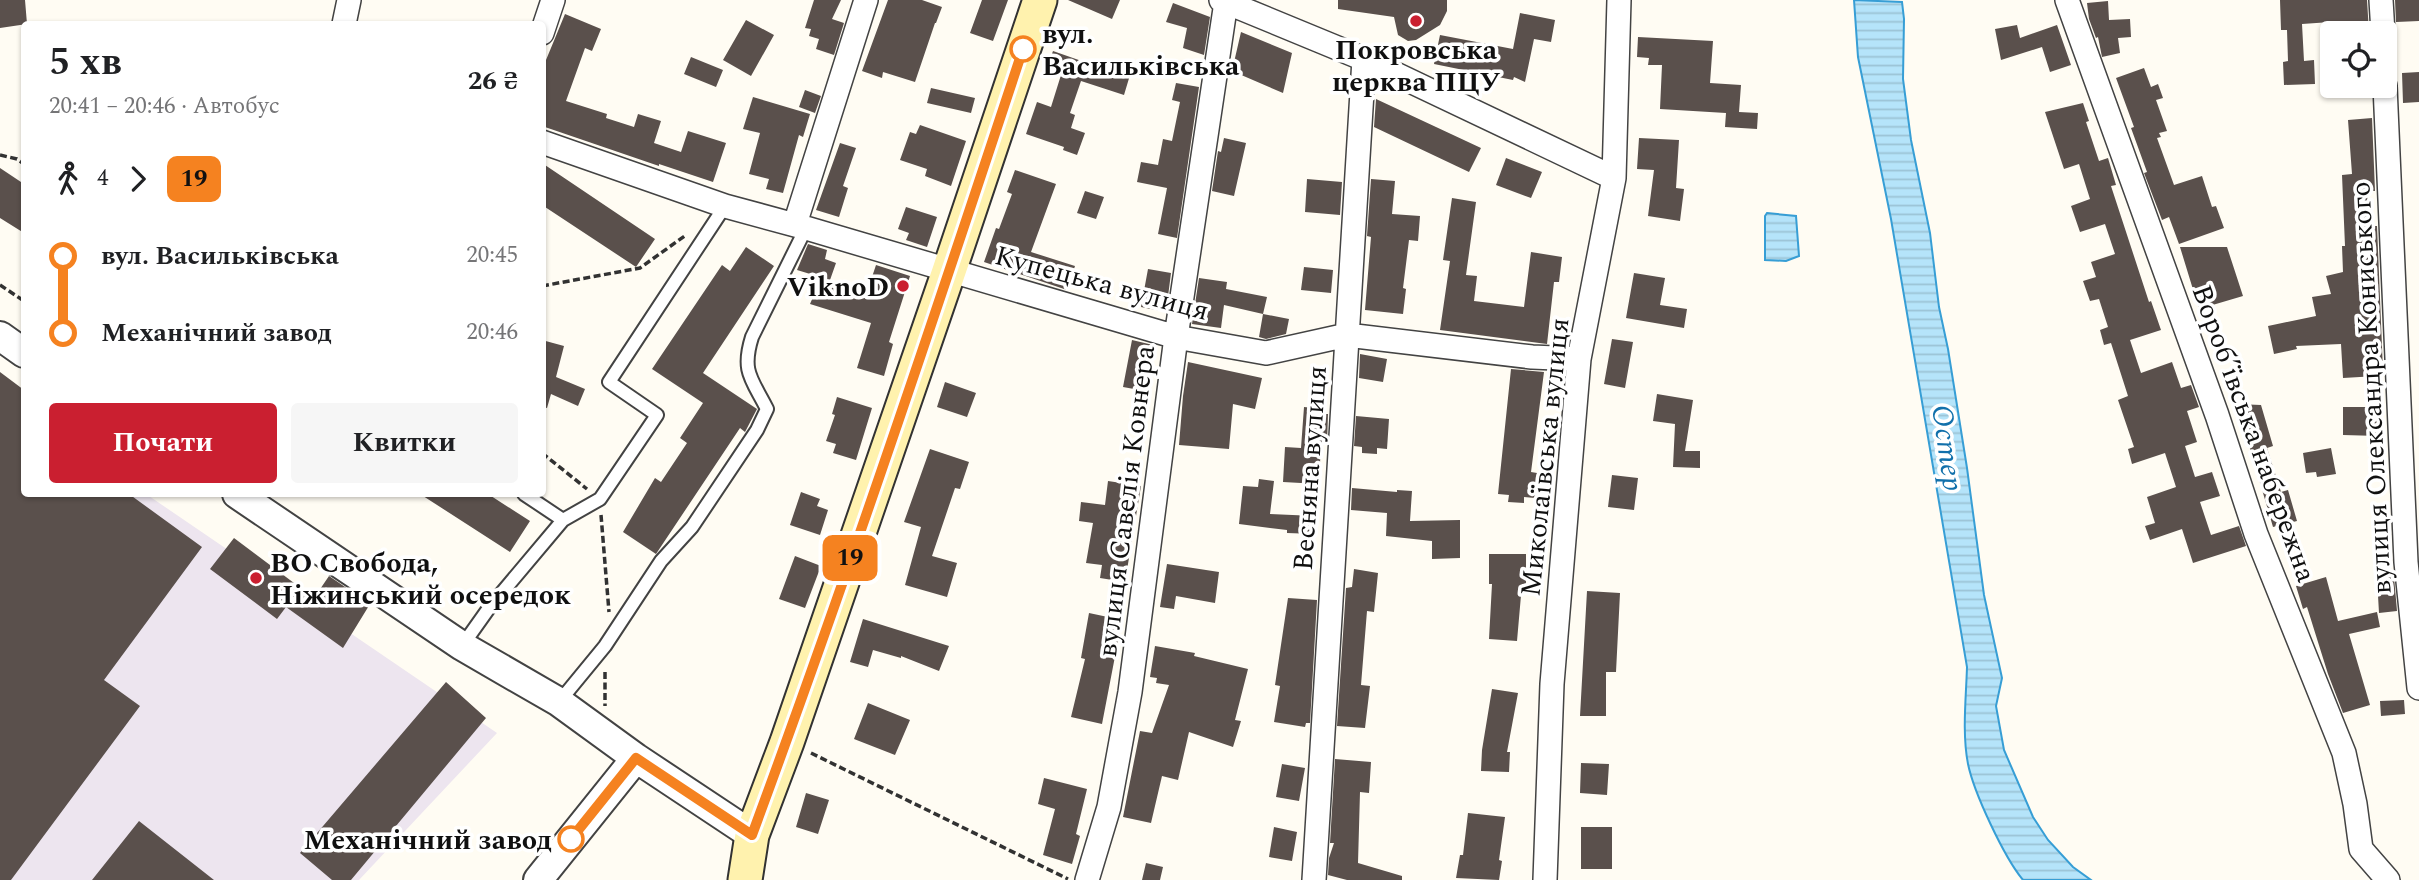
<!DOCTYPE html>
<html lang="uk">
<head>
<meta charset="utf-8">
<style>
	:root { --surface:#fff; --page:#f6f6f6; --text:#202124; --muted:#757577; --accent:#ca1f30 }
	body { margin:0; font-family:Spectral,serif; background:var(--page); color:var(--text); height:100vh; display:flex; flex-direction:column; font-size:26px; white-space:nowrap }
	* { box-sizing:border-box; margin:0 }
	p { font-size:23px; color:var(--muted) }
	.icon { flex:none; width:38px; height:38px; fill:none; stroke:currentColor; stroke-width:2; stroke-linecap:round; stroke-linejoin:round }
	.map { position:relative; flex:1; overflow:hidden }
	.side { position:absolute; left:21px; top:21px; width:525px; height:476px; display:flex; flex-direction:column; background:var(--surface); border-radius:7px; box-shadow:0 2px 5px #0004 }
	.side>* { flex:none }
	.badge { padding:0 14px; border-radius:10px; font-size:24px; line-height:46px }
	.tools { position:absolute; left:2320px; top:21px; display:grid; gap:14px }
	.tools a { display:grid; place-items:center; width:77px; height:77px; border-radius:7px; background:var(--surface); box-shadow:0 2px 5px #0004; font-size:35px }
	.map>.badge { position:absolute; translate:-50% -50%; box-shadow:0 0 0 4px #fff }
	.legs { display:flex; align-items:center; gap:10px; height:77px; padding:0 28px; font-size:23px }
	.legs p { margin-inline-start:auto }
	.headline { display:flex; align-items:center; justify-content:space-between; height:119px; padding:0 28px }
	h1 { font-size:38px; font-weight:700; line-height:52px }
	.action { display:flex; gap:14px; margin-top:auto; padding:14px 28px }
	.action a { flex:1; height:80px; border-radius:7px; background:var(--accent); color:#fff; font-size:28px; font-weight:700; line-height:80px; text-align:center }
	.action a+a { background:var(--page); color:var(--text) }
	ul { padding:0 28px; list-style:none }
	li { display:flex; align-items:center; gap:24px; height:77px; font-size:26px }
	li i { display:grid; place-items:center; width:10px; height:100%; margin:0 9px; background:currentColor }
	li i::after { content:''; width:18px; height:18px; margin:-9px; border:5px solid; border-radius:50%; background:var(--surface) }
	li p { margin-inline-start:auto }
	li:first-child i { background:linear-gradient(#0000 50%,currentColor 0) }
	li:last-child i { background:linear-gradient(currentColor 50%,#0000 0) }
	.map>svg:first-child { display:block }
	.industrial { fill:#ede5ef }
	.water { fill:url(#water-rules); stroke:#379ed5; stroke-width:2 }
	.building { fill:#5a504c }
	.lines { fill:none; stroke-linecap:round; stroke-linejoin:round }
	.service-casing { stroke:#434343; stroke-width:16 }
	.minor-casing { stroke:#434343; stroke-width:26 }
	.tertiary-casing { stroke:#434343; stroke-width:32 }
	.secondary-casing { stroke:#323232; stroke-width:37 }
	.path { stroke:#323232; stroke-width:3.5; stroke-dasharray:7 3.5; stroke-linecap:butt }
	.service { stroke:#fff; stroke-width:12 }
	.minor { stroke:#fff; stroke-width:23 }
	.tertiary { stroke:#fff; stroke-width:28 }
	.secondary { stroke:#fff2ae; stroke-width:33 }
	.line-1-casing { stroke:#fff; stroke-width:16 }
	.line-1 { stroke:#f58220; stroke-width:10 }
	.poi-dot { fill:#ca1f30; stroke:#fff; stroke-width:2.5 }
	.stop-1-dot { fill:#fff; stroke:#f58220; stroke-width:3.5 }
	.labels { text-anchor:middle; stroke-width:7; stroke-linejoin:round; paint-order:stroke }
	.stop-label { font-size:28px; font-weight:bold; fill:#101010; stroke:#fff; text-anchor:start }
	.poi-label { font-size:28px; font-weight:bold; fill:#101010; stroke:#fff }
	.street-label { font-size:28px; fill:#101010; stroke:#fff }
	.water-label { font-size:30px; font-style:italic; fill:#1170ab; stroke:#fff }
</style>
</head>
<body>
<div class="map">
<svg width="2419" height="880" viewBox="0 0 2419 880">
	<defs>
		<pattern id="water-rules" width="6" height="5" patternUnits="userSpaceOnUse" patternTransform="scale(1.75)"><rect width="6" height="5" fill="#b5e4fa"/><path d="M0 2.5h6" fill="none" stroke="#9bc3d5"/></pattern>
	</defs>
	<rect width="100%" height="100%" fill="#fffcf3"/>
	<path class="industrial" d="M0,394L24,410V494H146L497,733L359,880H0Z"/>
	<path class="water" d="M1854,0L1902,2L1904,19L1903,79L1911,140L1930,233L1939,307L1948,349L1967,468L1984,595L2002,678L1996,706L2004,750L2033,817L2048,840L2073,867L2091,880H2023C2004,857 1974,793 1968,764C1962,733 1966,699 1967,667L1891,219L1858,57Z
		M1767,213L1796,216L1799,256L1786,261L1765,260V216Z"/>
	<path class="building" d="M0,0H25L27,24L0,28Z
		M814,0H841L832,19L844,23L834,55L816,49L819,39L809,36L811,29L805,28Z
		M888,0H922L942,7L936,23H935L915,82L883,72L882,78L862,71Z
		M982,0H1008L993,41L970,33Z
		M1068,0H1120L1112,19Z
		M1338,0H1447V11L1440,25L1416,40L1408,41L1398,35L1394,17L1338,9Z
		M2280,0H2367L2369,32L2346,33L2345,21L2302,24L2304,61L2314,60L2315,84L2284,85L2283,62L2288,61L2287,30H2281Z
		M2395,0H2419V21L2396,22Z
		M2108,1L2109,20L2130,19L2131,37L2118,38L2120,53L2102,57L2098,37L2096,38L2089,19L2087,3Z
		M1173,3L1210,17L1204,55L1183,48L1187,28L1166,22Z
		M1520,13L1555,20L1551,42L1534,39L1525,82L1514,77L1513,80L1434,64L1440,35L1513,49Z
		M565,14L601,29L592,51L585,48L566,101L607,114L606,118L634,127L638,114L661,121L654,143L681,152L688,131L726,143L713,182L659,164V166L542,126V59L546,60Z
		M746,20L774,35L751,76L723,60Z
		M2017,25L2020,38L2057,25L2071,65L2050,72L2042,47L2001,60L1995,29Z
		M1241,32L1292,53L1283,93L1232,71Z
		M1638,37L1713,41L1710,83L1741,85L1739,112L1758,113L1757,129L1725,127L1726,113L1660,109L1662,65H1648L1649,58L1637,57Z
		M1053,51L1113,72L1114,70L1130,75L1124,95L1081,81L1070,113L1075,115L1071,128L1085,133L1077,155L1063,150L1064,147L1026,134L1037,102L1051,107L1061,75L1046,70Z
		M691,57L723,70L716,87L684,74Z
		M2144,68L2151,87L2158,84L2163,98L2156,100L2167,131L2159,133L2161,137L2157,138L2174,185L2202,176L2212,207L2216,206L2224,228L2179,244L2169,217L2162,220L2144,173L2147,172L2131,128L2134,127L2116,78Z
		M2419,72V102L2403,103L2402,73Z
		M1176,83L1199,87L1177,238L1158,234L1167,188L1137,182L1141,162L1158,165L1163,139L1172,141L1180,102L1172,100Z
		M931,88L975,98L971,113L927,103Z
		M805,90L821,96L815,113L799,107Z
		M753,97L810,114L803,137L799,135L783,193L766,189L769,179L749,174L760,133L743,129Z
		M1376,99L1481,148L1469,172L1374,127Z
		M2083,103L2089,121L2086,122L2099,161L2108,158L2116,185L2111,186L2149,302L2151,301L2161,330L2130,340L2141,373L2172,362L2181,388L2191,385L2199,407L2187,411L2197,442L2185,446L2195,477L2212,472L2220,496L2200,502L2211,535L2239,526L2246,546L2193,563L2182,529L2150,540L2145,526L2155,523L2147,497L2176,487L2165,453L2132,464L2128,449L2134,447L2118,400L2128,396L2111,343L2104,345L2100,330L2108,327L2099,299L2090,301L2083,281L2096,277L2091,262L2115,254L2105,224L2080,232L2071,206L2090,199L2079,164L2064,169L2045,112Z
		M2372,118L2375,191H2367L2369,226H2377L2383,371L2377,372V376L2343,378L2341,344L2296,346L2297,349L2274,354L2268,326L2316,316L2312,297L2331,294L2326,276L2343,272L2342,246H2345L2342,175L2352,174L2348,120Z
		M920,125L966,141L951,186L925,176L927,169L900,160L910,132L916,134Z
		M1224,138L1246,143L1234,196L1212,191L1218,151L1221,152Z
		M1639,138L1679,140L1676,188L1684,189L1680,221L1648,216L1654,170L1637,169Z
		M840,143L856,148L843,186L848,188L839,217L816,210Z
		M1506,158L1542,172L1531,198L1496,185Z
		M542,163L655,239L636,267L542,205Z
		M0,168L24,184V233L0,218Z
		M1015,170L1056,184L1031,252L1075,266L1067,290L984,262L996,228L999,229L1012,194L1007,192Z
		M1307,179L1342,182L1340,215L1305,212Z
		M1371,179L1395,181L1392,214L1420,216L1418,241L1409,240L1403,288L1406,289L1403,314L1365,310L1371,237L1367,236Z
		M1085,191L1104,197L1096,219L1077,213Z
		M1452,198L1476,202L1466,275L1477,276L1474,301L1524,307L1531,252L1562,257L1559,282H1554L1547,344L1440,330L1450,261L1443,260Z
		M906,207L937,217L927,247L906,240L909,233L898,229Z
		M808,244L827,250L825,259L836,263L830,280L797,270Z
		M746,247L774,266L703,373L757,409L745,432L740,428L656,554L623,532L655,478L661,482L687,443L680,438L703,403L652,369L722,265L730,271Z
		M2180,247H2227L2243,296L2199,309Z
		M876,265L910,276L889,342L893,344L884,376L857,368L871,323L810,304L819,283L865,298Z
		M1304,267L1333,270L1331,293L1301,290Z
		M1148,269L1171,273L1166,312L1141,307Z
		M1634,273L1665,278L1660,305L1687,309L1684,328L1626,318Z
		M1199,278L1227,282L1226,289L1267,297L1263,314L1224,305L1221,328L1192,324Z
		M1263,314L1289,319L1286,334L1266,339L1259,337Z
		M1612,339L1633,342L1625,388L1604,384Z
		M542,340L564,346L556,377L585,389L578,406L551,394L547,408L542,407Z
		M1132,340L1153,345L1145,391L1123,387Z
		M1360,354L1387,359L1383,382L1359,378Z
		M1188,362L1262,378L1255,409L1233,404L1229,449L1179,445L1183,396Z
		M1511,369L1544,372L1531,472L1537,473L1535,498L1524,497V503L1508,502L1509,495L1498,494Z
		M0,372L24,390V494H129L202,547L104,680L140,706L11,880H0Z
		M945,382L976,393L967,417L937,407Z
		M1657,394L1693,400L1685,451H1700V468L1673,467L1675,424L1653,421Z
		M837,397L872,408L856,460L833,453L836,444L826,441L835,415L832,414Z
		M2237,404L2261,405L2273,446L2267,448L2281,492L2288,490L2297,521L2273,527Z
		M1304,407L1324,409V414H1328L1327,444L1321,443L1319,484L1283,482L1285,447L1301,448Z
		M2343,407H2368V415L2380,416L2379,436L2343,435Z
		M1356,416L1389,419L1387,449L1377,448V454L1362,453V447L1354,446Z
		M2331,448L2336,474L2317,477L2316,472L2306,473L2303,453Z
		M930,449L969,462L960,489L955,488L932,556L957,563L947,597L905,585L921,527L904,522Z
		M1612,475L1638,478L1634,510L1608,507Z
		M1259,479L1274,481L1270,514L1315,516V534L1287,533V530L1239,524L1243,486L1258,487Z
		M1108,481L1141,486L1125,582L1100,578L1102,565L1086,563L1093,523L1079,521L1081,502L1105,505Z
		M1352,488L1397,492V490L1412,491L1410,521L1460,520V558L1432,559V541L1386,536L1387,513L1351,510Z
		M801,492L820,499L817,506L828,510L820,535L790,525Z
		M420,494H488L530,521L510,552Z
		M234,538L314,598L329,576L370,604L343,648L286,607L277,619L210,569Z
		M1489,554H1526V584H1522L1517,641L1489,639L1492,584H1489Z
		M795,556L821,566L805,608L779,599Z
		M1167,564L1219,572L1215,603L1176,596L1174,609L1160,607Z
		M1354,569L1378,573L1374,612L1367,611L1361,685L1370,686L1365,728L1337,726L1346,588L1352,587Z
		M2326,577L2338,621L2377,612L2380,627L2349,634L2370,705L2343,713L2328,674L2307,607L2303,609L2296,586Z
		M2394,577L2397,611L2379,613L2377,578Z
		M1587,591L1620,593L1616,672H1606V716H1580Z
		M1288,598L1317,600L1310,723H1306L1305,727L1274,722L1280,686L1275,685Z
		M1089,613L1122,620L1102,724L1071,717L1085,659L1081,658Z
		M863,619L949,646L939,671L901,656V658L873,650L868,667L850,662Z
		M1155,646L1195,653L1194,656L1248,669L1235,720L1241,721L1233,747L1189,732L1178,780L1162,776L1151,823L1123,817L1140,731L1152,733L1169,685L1156,683L1157,678L1150,677Z
		M446,682L486,718L351,880H332L300,853Z
		M1492,689L1518,693L1507,752H1510L1509,772L1481,771L1482,750Z
		M2404,700L2405,714L2381,716L2380,701Z
		M868,703L910,720L895,755L854,739Z
		M1335,759L1371,762L1369,793L1360,792L1358,863L1402,876V880H1347L1328,875L1329,858L1334,843H1330Z
		M1581,763L1609,764L1607,795L1580,793Z
		M1282,764L1305,768L1299,801L1276,797Z
		M1044,778L1087,789L1076,834L1080,836L1072,864L1043,855L1055,809L1038,804Z
		M806,793L829,800L818,834L796,827Z
		M1468,813L1505,817L1499,860L1502,861L1499,880L1456,878L1460,855H1463Z
		M139,821L214,880H92Z
		M1274,827L1297,832L1292,861L1269,857Z
		M1581,827H1612V869H1581Z
		M1146,863L1163,867L1160,880H1142Z"/>
	<g class="lines">
		<defs>
			<path id="service" d="M524,494L563,520
				M462,646L489,608L563,520L600,499L657,415L609,382L725,206
				M559,702L605,646L661,561L692,527L757,430L767,409C752,379 741,372 752,337L806,228"/>
			<path id="minor" d="M1221,0L1364,59L1614,178
				M2067,0L2217,415L2256,534L2344,753L2355,804L2361,849L2388,880
				M2381,0L2383,33
				M344,24L349,0
				M542,33L553,0
				M2385,86L2406,562L2419,688
				M542,142L725,206L806,228L1176,337L1266,353L1347,335L1532,357L1579,359
				M795,224L866,0
				M1087,880L1109,807L1130,692L1176,337L1226,2
				M1314,880L1364,59
				M1545,880L1552,684L1579,359L1614,178L1619,0"/>
			<path id="tertiary" d="M0,336L24,353
				M237,494L462,646L559,702L636,758L752,835
				M538,880L636,758"/>
			<path id="secondary" d="M745,880L752,835L787,742L949,271L1040,0"/>
		</defs>
		<use href="#service" class="service-casing"/>
		<use href="#minor" class="minor-casing"/>
		<use href="#tertiary" class="tertiary-casing"/>
		<use href="#secondary" class="secondary-casing"/>
		<path class="path" d="M0,155L17,159L24,164
			M0,285L24,301
			M542,286L640,268L686,235
			M542,453L587,489
			M601,515L609,612
			M605,672V706
			M811,753L1068,879"/>
		<use href="#service" class="service"/>
		<use href="#minor" class="minor"/>
		<use href="#tertiary" class="tertiary"/>
		<use href="#secondary" class="secondary"/>
	</g>
	<g class="lines">
		<defs>
			<path id="line-1" d="M571,839L636,758L752,835C848,575 936,312 1023,49"/>
		</defs>
		<use href="#line-1" class="line-1-casing"/>
		<use href="#line-1" class="line-1"/>
	</g>
	<g class="poi-dot">
		<circle cx="1416" cy="21" r="7"/>
		<circle cx="903" cy="286" r="7"/>
		<circle cx="256" cy="578" r="7"/>
	</g>
	<g class="stop-1-dot">
		<circle cx="1023" cy="49" r="12"/>
		<circle cx="571" cy="839" r="12"/>
	</g>
	<g class="labels">
		<g class="stop-label">
			<text x="1042" y="43">вул.<tspan x="1042" dy="32">Васильківська</tspan></text>
			<text x="552" y="849" text-anchor="end">Механічний завод</text>
		</g>
		<g class="poi-label">
			<text x="1416" y="59">Покровська<tspan x="1416" dy="32">церква ПЦУ</tspan></text>
			<text x="889" y="296" text-anchor="end">ViknoD</text>
			<text x="270" y="572" text-anchor="start">ВО Свобода,<tspan x="270" dy="32">Ніжинський осередок</tspan></text>
		</g>
		<g class="street-label">
			<text transform="translate(1102 282) rotate(15)" y="10">Купецька вулиця</text>
			<text transform="translate(2370 388) rotate(-93)" y="10">вулиця Олександра Кониського</text>
			<text transform="translate(2255 433) rotate(70)" y="10">Воробʼївська набережна</text>
			<text transform="translate(1544 457) rotate(-84)" y="10">Миколаївська вулиця</text>
			<text transform="translate(1309 468) rotate(-86)" y="10">Весняна вулиця</text>
			<text transform="translate(1125 501) rotate(-83)" y="10">вулиця Савелія Ковнера</text>
		</g>
		<g class="water-label">
			<text transform="translate(1948 448) rotate(82)" y="10">Остер</text>
		</g>
	</g>
</svg>
<div class="tools">
<a><svg class="icon" aria-label="locate" viewBox="0 0 24 24"><circle cx="12" cy="12" r="6"/><path d="M12 2v4M12 18v4M2 12h4M18 12h4"/></svg></a>
</div>
<b class="badge" style="left:850px;top:558px;background:#f58220;color:#111">19</b>
<section class="side">
<div class="headline"><div><h1>5 хв</h1><p>20:41 – 20:46 · Автобус</p></div><b>26 ₴</b></div>
<div class="legs"><svg class="icon" aria-label="walk" viewBox="0 0 24 24"><circle cx="13" cy="4" r="2"/><path d="M13 8l-2 6 4 7M11 14l-3 7M7 12l3-4h3l4 4"/></svg>4<svg class="icon" aria-label="forward" viewBox="0 0 24 24"><path d="M9 5l7 7-7 7"/></svg><b class="badge" style="background:#f58220;color:#111">19</b></div>
<ul>
<li><i style="color:#f58220"></i><b>вул. Васильківська</b><p>20:45</p></li>
<li><i style="color:#f58220"></i><b>Механічний завод</b><p>20:46</p></li>
</ul>
<div class="action"><a>Почати</a><a>Квитки</a></div>
</section>
</div>
</body>
</html>
